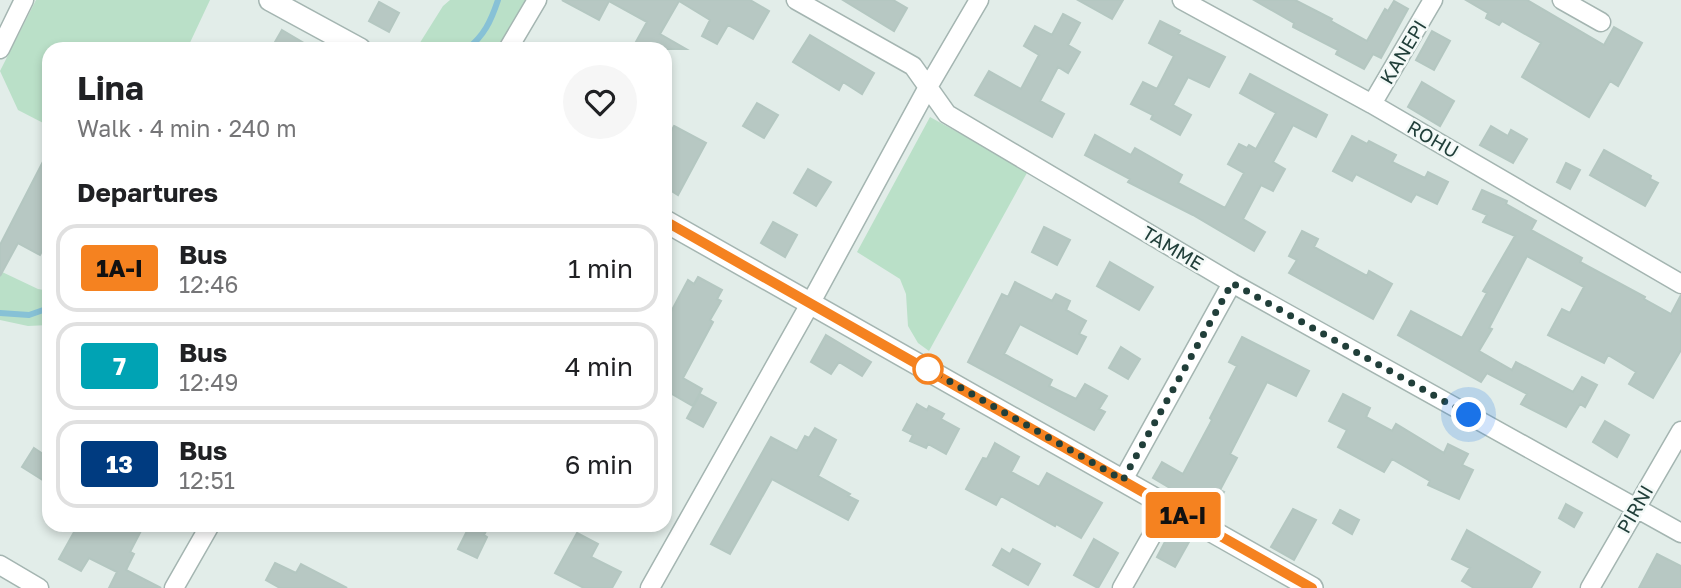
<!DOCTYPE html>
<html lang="en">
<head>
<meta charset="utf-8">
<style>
	:root { --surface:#fff; --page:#f6f6f6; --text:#202124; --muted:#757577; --line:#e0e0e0 }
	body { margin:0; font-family:"Golos Text",sans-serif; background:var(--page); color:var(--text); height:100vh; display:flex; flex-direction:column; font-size:26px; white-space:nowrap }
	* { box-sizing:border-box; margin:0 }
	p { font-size:23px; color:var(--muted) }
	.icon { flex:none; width:38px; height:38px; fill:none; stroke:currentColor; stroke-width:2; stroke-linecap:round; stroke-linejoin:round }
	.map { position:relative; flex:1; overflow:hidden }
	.drawer { position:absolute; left:42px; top:42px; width:630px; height:490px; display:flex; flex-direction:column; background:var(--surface); border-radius:21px; box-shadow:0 4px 10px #0003 }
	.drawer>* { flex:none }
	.badge { padding:0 14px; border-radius:5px; font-size:24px; line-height:46px }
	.you { position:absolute; width:35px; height:35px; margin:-18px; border:5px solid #fff; border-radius:50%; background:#1a73e8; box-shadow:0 0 0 10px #1a73e833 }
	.map>.badge { position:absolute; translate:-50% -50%; box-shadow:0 0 0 4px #fff }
	h2 { padding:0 35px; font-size:26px; line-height:63px }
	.round { display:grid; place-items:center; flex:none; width:74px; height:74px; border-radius:37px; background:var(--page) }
	.headline { display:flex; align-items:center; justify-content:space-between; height:119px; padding:0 35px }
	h1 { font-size:33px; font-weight:700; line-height:52px }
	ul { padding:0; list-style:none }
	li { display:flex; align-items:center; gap:21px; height:88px; margin:0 14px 10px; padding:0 21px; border:4px solid var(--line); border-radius:21px }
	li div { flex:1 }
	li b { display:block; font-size:26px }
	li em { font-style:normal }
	li .badge { min-width:77px; font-weight:700; text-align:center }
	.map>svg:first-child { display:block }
	.green { fill:#bae0c8 }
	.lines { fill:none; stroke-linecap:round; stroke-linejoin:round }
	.stream { stroke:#87c1d6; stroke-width:6 }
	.building { fill:#b7c8c3; stroke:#b4c7c1; stroke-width:2 }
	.minor-casing { stroke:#a4b5b1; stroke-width:21 }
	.tertiary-casing { stroke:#a4b5b1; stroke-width:24 }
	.minor { stroke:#fff; stroke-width:18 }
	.tertiary { stroke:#fff; stroke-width:21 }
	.line-casing { stroke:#fff; stroke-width:16 }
	.line { stroke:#f58220; stroke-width:10 }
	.walk { stroke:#213f3a; stroke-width:7; stroke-dasharray:0 12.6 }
	.stop-dot { fill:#fff; stroke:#f58220; stroke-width:3.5 }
	.labels { text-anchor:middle; stroke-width:5; stroke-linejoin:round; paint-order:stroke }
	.street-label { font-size:19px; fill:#213f3a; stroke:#f3f9f7 }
</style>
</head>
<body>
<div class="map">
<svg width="1681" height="588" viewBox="0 0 1681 588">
	<rect width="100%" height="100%" fill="#e2ede9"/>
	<path class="green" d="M36,0H210L187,49H49V126L18,110L0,71Z
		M450,0H530L503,49H416L443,6Z
		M930,117L1028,171L929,351L918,343L908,326L906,294L900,279L857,252Z
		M0,271L38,289L49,291V325L28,326L0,320Z"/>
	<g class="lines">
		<path class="stream" d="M467,49C484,36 491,21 498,0
			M0,313L29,315L49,308"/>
	</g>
	<path class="building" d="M562,0H750L769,11L753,39L728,25L717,44L702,36L710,20L679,1L660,34L686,49H632L647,22L609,1L599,20Z
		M843,0H893L907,8L894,31Z
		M1078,0H1123L1112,19Z
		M1254,0H1295L1332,19L1331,21L1367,41L1385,9L1388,11L1394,1L1408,9L1381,58L1373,54L1364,69L1336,54L1338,50L1293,27L1294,23Z
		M1466,0H1527L1604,45L1614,27L1642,43L1618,86L1610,81L1589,117L1522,77L1541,43L1502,21L1499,25L1486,18L1488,13Z
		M379,2L399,13L389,32L369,21Z
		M1063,14L1080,23L1068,45L1080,52L1068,73L1058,67L1040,101L1064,114L1052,137L975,95L989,71L1021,89L1039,55L1024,46L1035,26L1052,35Z
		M1160,21L1180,31L1178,34L1225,57L1209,87L1188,77L1173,105L1191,115L1180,135L1151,119L1153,115L1131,104L1143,82L1157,89L1174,56L1149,43Z
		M282,30L314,49H271Z
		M1432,31L1450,41L1434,70L1416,60Z
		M810,35L874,73L862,94L843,82L839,90L793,62Z
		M1250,74L1327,115L1316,137L1293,125L1273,162L1285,169L1273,191L1261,185L1243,219L1265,232L1254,251L1193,215L1128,182L1130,179L1085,155L1095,135L1131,155L1135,148L1182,175L1178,183L1225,208L1244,173L1228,164L1239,144L1247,148L1249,145L1256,149L1276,113L1240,93Z
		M1422,82L1454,101L1440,126L1408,107Z
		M757,103L778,115L764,138L743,126Z
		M674,126L706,143L678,195L665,187V143Z
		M1491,126L1508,136L1511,130L1527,139L1513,163L1480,145Z
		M1352,136L1367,144L1369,141L1396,155L1392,162L1425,178L1428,172L1448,182L1437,204L1416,194L1411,202L1356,174L1352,181L1333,171Z
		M49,150V237L40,255L18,243L0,276V245Z
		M1604,150L1651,176L1650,179L1658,183L1645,206L1590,175Z
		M1566,163L1580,170L1570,189L1557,182Z
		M808,169L831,182L816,206L794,193Z
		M1482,190L1507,201L1506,204L1536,221L1531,230L1582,258L1580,262L1645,297L1644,299L1671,314L1681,295V350L1653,398L1629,384L1636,372L1608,355L1604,363L1548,335L1562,309L1570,313L1584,287L1527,256L1489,328L1492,329L1479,351L1512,370L1516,362L1573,392L1582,377L1597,385L1585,407L1580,404L1566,427L1521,404L1527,394L1487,373L1481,382L1398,335L1411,311L1462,338L1487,293L1483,291L1515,236L1483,222L1487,215L1473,209Z
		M773,222L797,235L785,257L761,243Z
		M1044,227L1070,240L1057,265L1032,252Z
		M1302,231L1318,239L1314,247L1367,276L1369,271L1392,284L1373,319L1289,273L1297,260L1289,256Z
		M1110,262L1153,287L1139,310L1097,286Z
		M698,277L722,290L717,299L721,301L710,320L713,322L683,378L702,389L693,406L665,390V306L672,310L688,280L694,284Z
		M1015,282L1052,301L1056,294L1070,301L1066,310L1086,321L1079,334L1086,337L1077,354L1020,324L1004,354L1052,380L1049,386L1076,399L1085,384L1107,396L1099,409L1105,412L1094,430L968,362L1002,294L1008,297Z
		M826,335L871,362L862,376L839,362L831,374L811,362Z
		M1242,337L1309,371L1296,396L1267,382L1230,454L1237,458L1220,490L1224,492L1212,513L1153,478L1162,462L1183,474L1212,420L1210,418L1237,366L1229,362Z
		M1121,347L1140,359L1128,379L1109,368Z
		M700,394L716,403L703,427L687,418Z
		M1343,394L1370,408L1366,417L1392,431L1396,424L1444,453L1448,444L1468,454L1462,465L1473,470L1459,499L1428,485L1430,481L1392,459L1384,472L1338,447L1347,430L1329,421Z
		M917,404L927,410L929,406L944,414L941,419L959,429L946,454L928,444L926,448L910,441L913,435L903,430Z
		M1605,421L1629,435L1617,457L1593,442Z
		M815,428L836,440L818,476L850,494L848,496L858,501L848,520L772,479L730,554L711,544L771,437L797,451L805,436L809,438Z
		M995,443L1019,457L1011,472L1039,487L1047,473L1102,503L1081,538L1056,524L1055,526L1001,496L996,505L966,489L983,458L987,459Z
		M34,448L49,458V484L22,467Z
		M1566,504L1582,513L1574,527L1559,518Z
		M1293,509L1316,520L1294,560L1271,547Z
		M1340,510L1359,520L1352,534L1333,523Z
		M78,525H144L130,552L134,554L126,570L161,588H109L117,572L89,558L81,571L59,559Z
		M470,525H489L484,535L487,537L477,558L458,549Z
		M1467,530L1540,572L1531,588H1474L1462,581L1470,568L1452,559Z
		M1170,532L1189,542L1175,567L1157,557Z
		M577,533L598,544L591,557L621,572L612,588H584L555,573Z
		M1094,539L1118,553L1098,588L1074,575Z
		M1002,549L1010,554L1013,549L1040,564L1028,585L993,565Z
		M1657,554L1681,566V588H1639Z
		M275,563L296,573L301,564L347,588H280L266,580Z"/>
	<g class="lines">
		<defs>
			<path id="minor" d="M796,0L913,66L947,114L1232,283L1681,533
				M1182,0L1372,104L1681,284
				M1562,0L1601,22
				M0,49L24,0
				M508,49L537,0
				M1372,104L1433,0
				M1123,480L1232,283
				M0,565L39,588
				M174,588L210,525
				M650,588L810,304L928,87L979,0
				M1122,588L1168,507
				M1590,588L1681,431"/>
			<path id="tertiary" d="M270,0L360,49
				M665,221L1312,588"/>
		</defs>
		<use href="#minor" class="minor-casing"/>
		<use href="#tertiary" class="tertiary-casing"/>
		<use href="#minor" class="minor"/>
		<use href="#tertiary" class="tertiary"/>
	</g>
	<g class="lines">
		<defs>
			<path id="line" d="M665,221L1312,588"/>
		</defs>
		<use href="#line" class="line-casing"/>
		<use href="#line" class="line"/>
		<path class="walk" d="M928,369L1123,480L1232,283L1469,415"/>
	</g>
	<circle class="stop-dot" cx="928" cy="369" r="14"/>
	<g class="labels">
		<g class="street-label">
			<text transform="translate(1403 52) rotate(-59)" y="7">KANEPI</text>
			<text transform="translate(1433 139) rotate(30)" y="7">ROHU</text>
			<text transform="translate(1173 248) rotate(31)" y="7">TAMME</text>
			<text transform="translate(1635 509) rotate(-60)" y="7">PIRNI</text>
		</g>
	</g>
</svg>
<div class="you" style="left:1469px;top:415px"></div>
<b class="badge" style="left:1183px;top:515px;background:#f58220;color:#111">1A-I</b>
<section class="drawer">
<div class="headline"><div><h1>Lina</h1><p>Walk · 4 min · 240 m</p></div><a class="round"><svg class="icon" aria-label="heart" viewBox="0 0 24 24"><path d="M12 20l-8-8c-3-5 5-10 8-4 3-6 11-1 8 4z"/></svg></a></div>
<h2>Departures</h2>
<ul>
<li><span class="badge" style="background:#f58220;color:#111">1A-I</span><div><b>Bus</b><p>12:46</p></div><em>1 min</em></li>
<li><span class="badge" style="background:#00a3b4;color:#fff">7</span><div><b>Bus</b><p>12:49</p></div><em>4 min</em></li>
<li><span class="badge" style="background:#003b80;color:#fff">13</span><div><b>Bus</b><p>12:51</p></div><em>6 min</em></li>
</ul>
</section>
</div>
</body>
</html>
